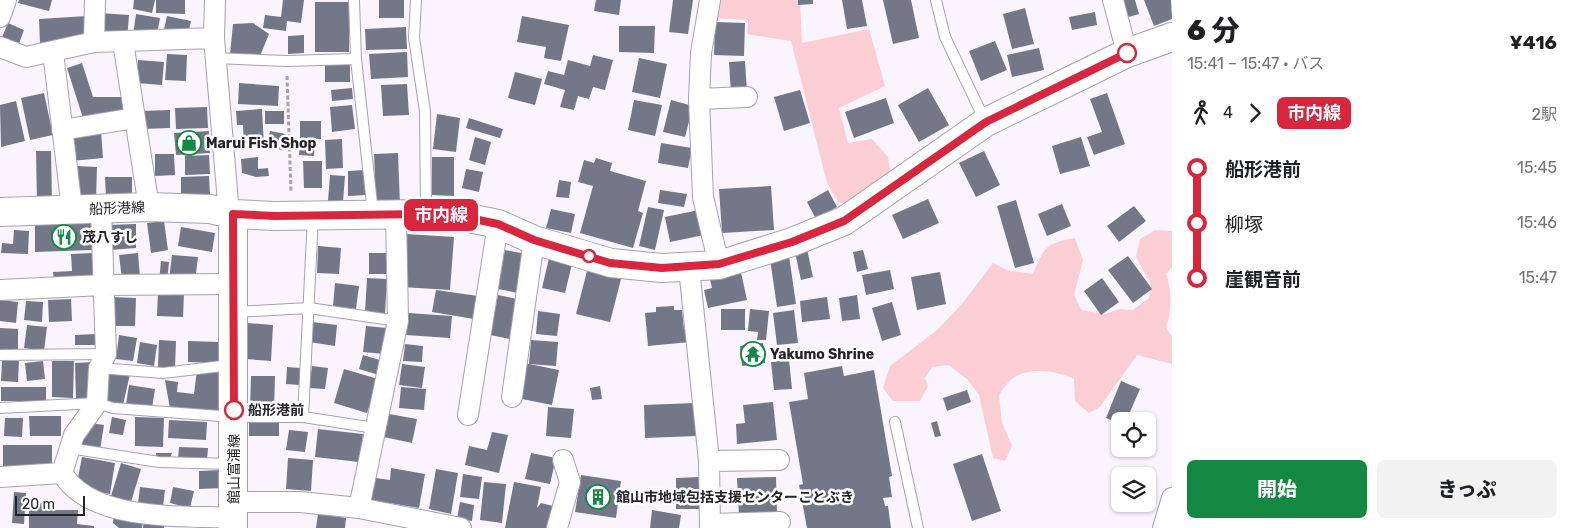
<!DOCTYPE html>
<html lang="ja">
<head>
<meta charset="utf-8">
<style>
	:root { --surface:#fff; --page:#f2f2f2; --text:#202124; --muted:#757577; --accent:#138842 }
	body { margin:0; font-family:Rubik,"Noto Sans JP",sans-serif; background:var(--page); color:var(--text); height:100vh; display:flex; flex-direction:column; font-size:19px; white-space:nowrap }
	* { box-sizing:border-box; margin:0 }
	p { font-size:16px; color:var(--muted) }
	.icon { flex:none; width:28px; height:28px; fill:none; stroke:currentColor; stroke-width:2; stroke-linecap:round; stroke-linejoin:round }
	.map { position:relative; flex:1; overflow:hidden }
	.sheet { display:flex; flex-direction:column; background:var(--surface); width:400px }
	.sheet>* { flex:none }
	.badge { padding:0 10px; border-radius:8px; font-size:18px; line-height:32px }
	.controls { position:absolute; left:1111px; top:412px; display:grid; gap:10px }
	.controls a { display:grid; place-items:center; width:45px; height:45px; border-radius:8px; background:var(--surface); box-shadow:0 1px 4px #0004; font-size:25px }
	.scale { position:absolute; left:15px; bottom:12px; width:70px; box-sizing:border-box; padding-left:5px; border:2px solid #252228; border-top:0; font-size:14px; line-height:18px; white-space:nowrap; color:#252228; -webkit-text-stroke:4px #fff; paint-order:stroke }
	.map>.badge { position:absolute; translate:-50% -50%; box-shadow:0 0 0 2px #fff }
	.legs { display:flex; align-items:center; gap:8px; height:55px; padding:0 15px; font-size:16px }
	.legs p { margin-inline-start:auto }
	.headline { display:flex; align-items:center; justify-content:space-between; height:85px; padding:0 15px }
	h1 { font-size:28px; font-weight:800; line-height:38px }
	.cta { display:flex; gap:10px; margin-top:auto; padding:10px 15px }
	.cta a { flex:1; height:58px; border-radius:8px; background:var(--accent); color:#fff; font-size:20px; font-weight:800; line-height:58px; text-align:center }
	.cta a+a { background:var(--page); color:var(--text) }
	ul { padding:0 15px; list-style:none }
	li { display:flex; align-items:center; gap:18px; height:55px; font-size:19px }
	li i { display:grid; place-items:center; width:8px; height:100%; margin:0 6px; background:currentColor }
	li i::after { content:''; width:12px; height:12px; margin:-6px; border:4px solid; border-radius:50%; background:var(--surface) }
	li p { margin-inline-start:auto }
	li:first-child i { background:linear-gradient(#0000 50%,currentColor 0) }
	li:last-child i { background:linear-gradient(currentColor 50%,#0000 0) }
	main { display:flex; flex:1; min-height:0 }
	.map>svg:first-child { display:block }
	.green { fill:#fbced3 }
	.building { fill:#737787 }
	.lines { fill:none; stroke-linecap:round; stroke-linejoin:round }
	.service-casing { stroke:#a8a0b0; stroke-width:12 }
	.minor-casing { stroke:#a8a0b0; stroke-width:22 }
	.secondary-casing { stroke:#a8a0b0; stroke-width:30 }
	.path { stroke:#a6a1aa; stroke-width:3; stroke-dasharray:4 2.5; stroke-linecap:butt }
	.service { stroke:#fff; stroke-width:10 }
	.minor { stroke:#fff; stroke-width:20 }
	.secondary { stroke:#fff; stroke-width:28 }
	.line-1-casing { stroke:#fff; stroke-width:11 }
	.line-1 { stroke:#d7263d; stroke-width:8 }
	.stop-1-dot { fill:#fff; stroke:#d7263d; stroke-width:2.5 }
	.labels { text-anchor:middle; stroke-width:5; stroke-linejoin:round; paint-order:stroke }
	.poi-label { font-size:14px; font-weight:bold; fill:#252228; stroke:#fff; text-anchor:start }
	.street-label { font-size:14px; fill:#252228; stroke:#fff }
	.stop-label { font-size:14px; font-weight:bold; fill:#252228; stroke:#fff; text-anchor:start }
</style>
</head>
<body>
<main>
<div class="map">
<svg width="1172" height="528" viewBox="0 0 1172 528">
	<rect width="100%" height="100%" fill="#f9f4ff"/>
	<path class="green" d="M716,0H800L802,43L869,29L885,86L839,108L848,143L872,139L888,157L890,171L844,204L838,202L827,183L791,41L747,34L748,20L714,18Z
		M1155,230L1172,231V267L1166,274C1172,291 1172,309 1166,327L1172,337V364L1137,355L1100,407L1089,413L1075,401L1074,379C1058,371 1031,367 1015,377C1009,380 1003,389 999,395L1002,423L1012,446L1005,461L993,458L979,395L968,380L949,365L932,367L925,378L928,386L920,401H893L883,388L890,366L937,330L962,304L993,263L1007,270L1033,274C1044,247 1046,243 1075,238L1083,260L1074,295L1081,310L1105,314L1120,309L1133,310L1149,298L1151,284L1136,257L1140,239Z"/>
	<path class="building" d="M19,0H52L49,11L18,3Z
		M134,0H155L152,13L133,9Z
		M156,0H185V14L156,13Z
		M283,0H304L301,23L287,21L286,31L263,28L265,15L281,17Z
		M379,0H404V18H379Z
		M596,0H621L619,15L594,11Z
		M673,0H693L688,34L669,32Z
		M798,0H813V4L798,5Z
		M842,0H862L867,26L847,29Z
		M883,0H911L919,38L893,44Z
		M1120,0H1135L1139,14L1125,18Z
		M1144,0H1171L1172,19L1154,26Z
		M315,2H349V52H315Z
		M1025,8L1034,44L1012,49L1003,14Z
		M1095,12L1097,25L1072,30L1069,17Z
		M100,13L129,15L127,41L98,39Z
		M136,14L160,18L156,40L133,36Z
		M87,16L89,40L40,43L39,19Z
		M167,16L191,21L187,39L163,34Z
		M522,16L569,25L561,61L544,58L546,47L517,42Z
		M715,22L745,23L744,56L714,55Z
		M8,23L24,30L17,49L0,42Z
		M253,23L269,34L260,56L230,54L233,24Z
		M619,26H655L654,53L619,52Z
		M406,27L407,49L366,50L365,29Z
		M304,35V53L288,54V36Z
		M995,41L1007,70L981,81L969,51Z
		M1039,48L1044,70L1012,77L1007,55Z
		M407,52L408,77L371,79L369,54Z
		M167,54L187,55L186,81L165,80Z
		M593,55L613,60L605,90L593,87L589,99L578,96L574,110L560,107L565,90L544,84L548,71L564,75L568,60L590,66Z
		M639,58L667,64L660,98L632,92Z
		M138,60L164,62L162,85L136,83Z
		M745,61L747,92L731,93L729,62Z
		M82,63L93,97H127V118H83L67,68Z
		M325,65H350V82H325Z
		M515,72L542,79L535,105L508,98Z
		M239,83L279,86L278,106L238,104Z
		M407,84L409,115L383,116L381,85Z
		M352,88L353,99L332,101L331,90Z
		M928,88L949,125L919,142L898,105Z
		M800,90L810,123L784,131L774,97Z
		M44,93L53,135L30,140L21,98Z
		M1107,93L1125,144L1094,155L1087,137L1102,132L1090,99Z
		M886,98L894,123L854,138L845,112Z
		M634,100L662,105L655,136L628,130Z
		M671,100L693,106L685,137L663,132Z
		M16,101L25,141L1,147L0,105Z
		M352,105L355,129L332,132L330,107Z
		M207,107L208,128L176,129L175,108Z
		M262,109L264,146L244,147L243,125H237L236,111Z
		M170,110V128L142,129V111Z
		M265,111H284V124H265Z
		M437,114L460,118L456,152L433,149Z
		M469,118L503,129L500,138L466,128Z
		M300,121H321V139H300Z
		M101,131L103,158L71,161L69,133Z
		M209,131L210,153L176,155L174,133Z
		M270,131L286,134L282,150L266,147Z
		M475,137L491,142L485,165L469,160Z
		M1081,137L1090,166L1060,174L1052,146Z
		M342,139L343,168L326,169L325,140Z
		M300,143L315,144L314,156L299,155Z
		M661,143L692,148L688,168L658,163Z
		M36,151H51L52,202H37Z
		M984,151L1000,185L976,197L959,163Z
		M398,153L400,205L376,206L374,154Z
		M155,154H174L175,175L155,176Z
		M209,155L210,174L185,175V156Z
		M258,157V169L268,168L269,176L256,177L242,173L241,159Z
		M432,157H454V196L432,195Z
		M596,158L612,163L610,171L646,181L638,211L643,213L633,248L580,233L593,186L578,182L584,160L594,163Z
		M303,161H322V188H304Z
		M76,166L97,167L96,200L75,199Z
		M466,169L483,172L479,192L462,188Z
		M365,170L366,195L348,196V171Z
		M330,175L345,176L343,202L328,201Z
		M209,176L210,195L181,196V177Z
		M105,177H132V198H106Z
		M559,180L571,182L569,198L556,197Z
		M771,186L774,230L722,233L719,189Z
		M660,190L687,194L684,207L658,203Z
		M828,190L837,207L816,219L807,202Z
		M928,199L939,223L903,239L892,215Z
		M1016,200L1034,263L1015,268L997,206Z
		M1062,204L1071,226L1047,236L1038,214Z
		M1134,206L1146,221L1119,242L1107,226Z
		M648,207L664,210L655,250L639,246Z
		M551,209L575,214L571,233L546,228Z
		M699,210L704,235L670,242L665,217Z
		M164,221L168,250L151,253L147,223Z
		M92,223V250L35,252V224Z
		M136,224V248L110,250L109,225Z
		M181,227L215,233L212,252L178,246Z
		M14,230L29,231L28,254L1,253L2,243L13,244Z
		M406,234L454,237L450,290L402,287Z
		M318,246L341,248L339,274L317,273Z
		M807,249L813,277L801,280L795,252Z
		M505,250L531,255L524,294L498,289Z
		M863,250L868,269L857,272L853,252Z
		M93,253L94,279L54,281L53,272L72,271L71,254Z
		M138,253L140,277L122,279L119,255Z
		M369,253H386V274H369Z
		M172,255L198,257L195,282L169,280Z
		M789,256L796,304L777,307L770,259Z
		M1128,256L1152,289L1133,303L1108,270Z
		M549,258L572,264L565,293L542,288Z
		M161,261L169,262L167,282H159Z
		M740,268L747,300L708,308L704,290L712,288L709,275Z
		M890,270L894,289L866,295L862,275Z
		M587,271L621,279L610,322L576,314Z
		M940,272L946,304L917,310L911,277Z
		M367,278L387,279L385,314L365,312Z
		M1102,278L1119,302L1101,315L1084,291Z
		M335,283L359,286L356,309L333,306Z
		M436,290L478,296L474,319L432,312Z
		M158,292L184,293L183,317L157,316Z
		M498,295L517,299L510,339L490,335Z
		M857,295L860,319L842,321L839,298Z
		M110,297L136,298L135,326H110Z
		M827,297L830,319L802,322L800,301Z
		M71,299L72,321L49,322L48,300Z
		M0,300L18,302L16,323L0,321Z
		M26,301L43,302L42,322L24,320Z
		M892,302L901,335L882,341L872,308Z
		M674,306V310H682L684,329L689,328L690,342L648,346L645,313L656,312V307Z
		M721,309H745V330H721Z
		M750,309L769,311L766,340H757L758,332L748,331Z
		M794,310L798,343L777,345L773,313Z
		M538,311L560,314L557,336L536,334Z
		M408,313L452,316L450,338L406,335Z
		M312,322L337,325L335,346L309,342Z
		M248,323L273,325L271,361L246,359Z
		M27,325L47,327L44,351L24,348Z
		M366,326L387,328L384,354L363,352Z
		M0,328L18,329V351H0Z
		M96,334V345H75V335Z
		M119,335L137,338L133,361L116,359Z
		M159,340L176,341L175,368L158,367Z
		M531,340L558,342L556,366L529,364Z
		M188,341L220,342L219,363L188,362Z
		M140,342L157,345L154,366L137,363Z
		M763,343L765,363L742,366L740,346Z
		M405,344L423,346L422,362L403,361Z
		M363,355L383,361L379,375L359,369Z
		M789,360L792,389L774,390L771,362Z
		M2,361H19L18,382L1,381Z
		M43,361L45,379L27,381L25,363Z
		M52,361H74L73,398L52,397Z
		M94,362L95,400H76L75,363Z
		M524,363L559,370L552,405L517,398Z
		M402,364L425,367L422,388L399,385Z
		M312,366L328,368L325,389L309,388Z
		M842,366L844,376L874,370L892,476L889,477L892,497L883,498L885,506H888L891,528H807L799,485L803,484L789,402L808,399L804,373Z
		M287,367L300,368V385L286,384Z
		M344,369L378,379L367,413L334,403Z
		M109,370L130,374L123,405L103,401Z
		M197,370L222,373L218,414L170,409L165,380L178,382L177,392L194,394Z
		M251,376H275L274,411L250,410Z
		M1121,381L1140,389L1126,421H1120V424L1106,418Z
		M129,385L155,389L152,408L126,404Z
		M600,386L602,399L592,400L590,388Z
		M1,387H46V401H1Z
		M401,387L426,389L424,410L399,408Z
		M967,390L971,402L947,411L943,398Z
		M773,402L777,440L737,444L736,424L745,423L743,405Z
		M695,403L696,436L645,438L644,405Z
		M548,407L574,409L571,438L546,436Z
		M389,414L417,419L412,443L384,437Z
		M29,416H61V436H30Z
		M112,417L126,420L123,435L109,433Z
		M135,417L164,418L163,447L135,446Z
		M5,418H23L22,437L4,436Z
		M169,420L207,422L206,440L168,438Z
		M249,420H279V436H249Z
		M937,421L941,436L935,437L931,423Z
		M84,422L104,425L100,450L80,447Z
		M318,429L363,434L359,462L315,457Z
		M289,430L308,432L305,452L286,450Z
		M492,432L508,435L499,473L465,465L469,446L487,450Z
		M3,445H52V466H3Z
		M179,447L208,448L207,461L178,459Z
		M156,453H172L169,460H156Z
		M531,453L556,458L550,484L525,479Z
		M982,454L1001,511L972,521L953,464Z
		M82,457L115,463L110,494L76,488Z
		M288,458L313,460L311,491L286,489Z
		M121,463L141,469L131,502L111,496Z
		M391,468L425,474L419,508L365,499L369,477L390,480Z
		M436,469L458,473L451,514L429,509Z
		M222,470V488L199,489V471Z
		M463,474L482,477L479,499L460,497Z
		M581,475L621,481L616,518L575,512Z
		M700,477V509H676V478Z
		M776,477L777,514L739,516L737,478Z
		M484,482L506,484L502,523L480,520Z
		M514,482L541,487L537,508L541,503L553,506L548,528H505Z
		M140,487L165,490L163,507L138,504Z
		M173,487L194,491L190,508L170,503Z
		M14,492L26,493L24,524L12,523Z
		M460,502L474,505L472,521L457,519Z
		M46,503L47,510H78L77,524L94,526V528H29V504Z
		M652,510L681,515L679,528H650Z
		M114,514L143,520L142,528H119L113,523Z
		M318,514L346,518L345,528H316Z
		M144,517L165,519L164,528H143Z"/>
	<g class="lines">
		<defs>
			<path id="service" d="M354,0L356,59L373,213
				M416,0L414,38L425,111L426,213
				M936,0L945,37L985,121
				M215,58L286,61L356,59
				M235,312L309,308L398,321
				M0,355L106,354
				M99,368L163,373L231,365
				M0,408L97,403L113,408L234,417H303L375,428
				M303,417L313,217
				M895,422L918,528
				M69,448L159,462L232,464"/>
			<path id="minor" d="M215,0L214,38L228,202L233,214
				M710,0L701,53L699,99L703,197L719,265
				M1113,0L1127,53
				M0,17L6,0
				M94,42L95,0
				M123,42L149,207
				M0,47L26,57L94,42L214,38
				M53,52L72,209
				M699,99L747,97
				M62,130L135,118
				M101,209L106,354L99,368L97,403L74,435L62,473C92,523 183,515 234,518
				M689,268L709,461L710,528
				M0,290L103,285L234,284
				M512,397L534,240
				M468,415L498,224
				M709,461L779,460
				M0,477L62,473
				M234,502H300L359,508L461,528
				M359,508L398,321L396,214
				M710,524L780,522
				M557,528L570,482L563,460
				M1163,528L1172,498"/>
			<path id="secondary" d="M0,212L149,207L210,209L233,214L275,216L426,214L464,217L498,224L534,240L611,263L662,268L719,265L792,242L844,221L986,122L1127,53L1172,37
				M233,528V214"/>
		</defs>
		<use href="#service" class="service-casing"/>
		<use href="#minor" class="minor-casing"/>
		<use href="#secondary" class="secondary-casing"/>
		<path class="path" d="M287,76L291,192"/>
		<use href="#service" class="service"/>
		<use href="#minor" class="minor"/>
		<use href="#secondary" class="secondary"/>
	</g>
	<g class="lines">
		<defs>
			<path id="line-1" d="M234,410L233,214L275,216L426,214L464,217L498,224L534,240L610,263L662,268L719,264L792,242L844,221L986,122L1127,53"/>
		</defs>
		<use href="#line-1" class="line-1-casing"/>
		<use href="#line-1" class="line-1"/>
	</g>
	<defs>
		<symbol id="shop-ring" viewBox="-11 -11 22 22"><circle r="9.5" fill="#fff" stroke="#138842" stroke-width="1.5"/><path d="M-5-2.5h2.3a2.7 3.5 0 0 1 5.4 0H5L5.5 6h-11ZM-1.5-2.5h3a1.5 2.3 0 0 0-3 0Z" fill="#138842"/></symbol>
		<symbol id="restaurant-ring" viewBox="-11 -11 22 22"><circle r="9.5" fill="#fff" stroke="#138842" stroke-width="1.5"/><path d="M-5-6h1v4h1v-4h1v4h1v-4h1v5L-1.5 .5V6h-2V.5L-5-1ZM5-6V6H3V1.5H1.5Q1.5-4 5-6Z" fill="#138842"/></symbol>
		<symbol id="temple-ring" viewBox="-11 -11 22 22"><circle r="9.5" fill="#fff" stroke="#138842" stroke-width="1.5"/><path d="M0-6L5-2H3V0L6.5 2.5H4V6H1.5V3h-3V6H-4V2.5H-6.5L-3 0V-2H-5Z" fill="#138842"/></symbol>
		<symbol id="building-ring" viewBox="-11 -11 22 22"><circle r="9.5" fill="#fff" stroke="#138842" stroke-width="1.5"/><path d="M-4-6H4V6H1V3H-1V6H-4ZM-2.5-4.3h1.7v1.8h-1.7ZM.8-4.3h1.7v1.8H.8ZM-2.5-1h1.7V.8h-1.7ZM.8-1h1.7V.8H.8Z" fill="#138842"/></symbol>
	</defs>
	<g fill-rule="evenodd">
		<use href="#shop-ring" x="175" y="129" width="28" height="28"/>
		<use href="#restaurant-ring" x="50" y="223" width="28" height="28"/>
		<use href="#temple-ring" x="739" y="340" width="28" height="28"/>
		<use href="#building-ring" x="584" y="483" width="28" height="28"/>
	</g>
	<g class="stop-1-dot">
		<circle cx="1127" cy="53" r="9"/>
		<circle cx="589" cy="256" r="6"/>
		<circle cx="234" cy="410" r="9"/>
	</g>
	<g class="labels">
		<g class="poi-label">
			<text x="206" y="148">Marui Fish Shop</text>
			<text x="82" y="242">茂八すし</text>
			<text x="770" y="359">Yakumo Shrine</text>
			<text x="616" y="502">館山市地域包括支援センターことぶき</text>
		</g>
		<g class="street-label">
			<text transform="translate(117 208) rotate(-2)" y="5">船形港線</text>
			<text transform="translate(234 469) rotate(-90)" y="5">館山富浦線</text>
		</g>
		<g class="stop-label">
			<text x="248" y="415">船形港前</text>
		</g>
	</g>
</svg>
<div class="controls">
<a><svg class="icon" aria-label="locate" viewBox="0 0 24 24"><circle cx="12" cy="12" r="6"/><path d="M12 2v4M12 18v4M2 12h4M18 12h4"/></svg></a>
<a><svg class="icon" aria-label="layers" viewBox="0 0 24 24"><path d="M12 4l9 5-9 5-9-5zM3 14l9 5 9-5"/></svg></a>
</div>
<div class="scale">20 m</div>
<b class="badge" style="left:441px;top:215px;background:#d7263d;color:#fff">市内線</b>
</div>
<section class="sheet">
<div class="headline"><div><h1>6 分</h1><p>15:41 – 15:47 · バス</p></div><b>¥416</b></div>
<div class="legs"><svg class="icon" aria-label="walk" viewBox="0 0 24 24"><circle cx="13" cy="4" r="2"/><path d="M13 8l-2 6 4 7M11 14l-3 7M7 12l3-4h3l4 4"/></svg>4<svg class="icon" aria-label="forward" viewBox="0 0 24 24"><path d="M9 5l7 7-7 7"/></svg><b class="badge" style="background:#d7263d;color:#fff">市内線</b><p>2駅</p></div>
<ul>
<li><i style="color:#d7263d"></i><b>船形港前</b><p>15:45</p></li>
<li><i style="color:#d7263d"></i><span>柳塚</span><p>15:46</p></li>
<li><i style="color:#d7263d"></i><b>崖観音前</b><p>15:47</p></li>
</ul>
<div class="cta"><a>開始</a><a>きっぷ</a></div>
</section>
</main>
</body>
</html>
